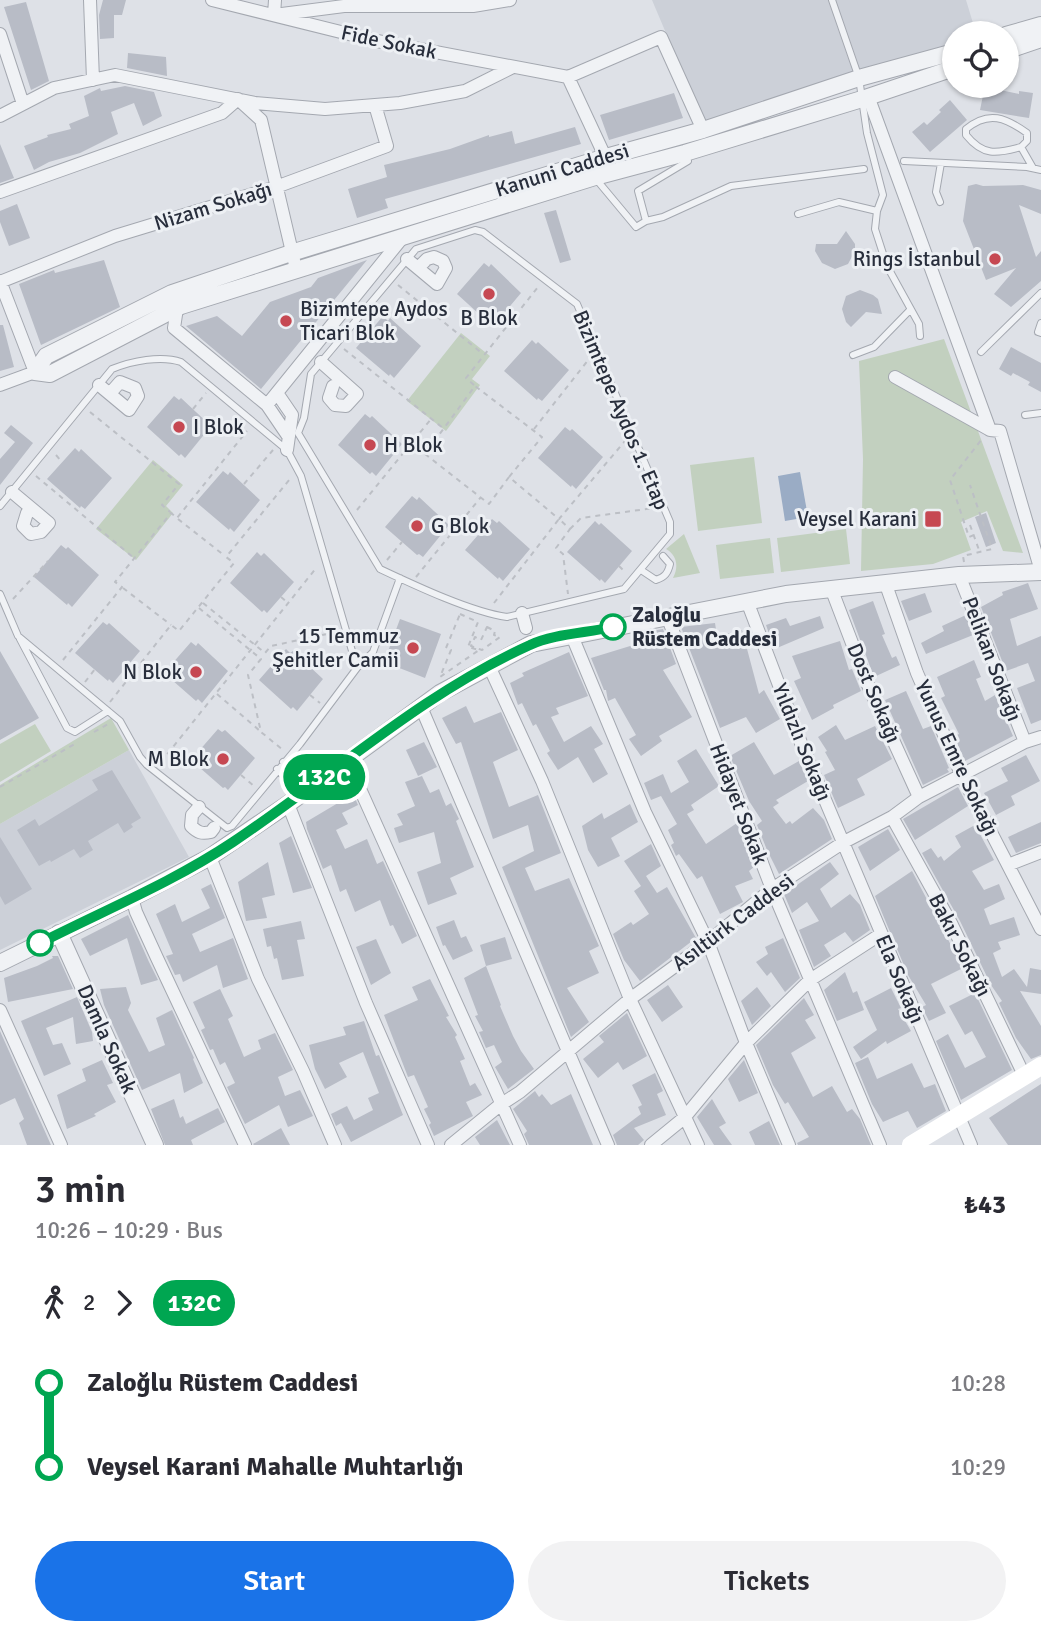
<!DOCTYPE html>
<html lang="en">
<head>
<meta charset="utf-8">
<style>
	:root { --surface:#fff; --page:#f2f2f3; --text:#2b2b33; --muted:#7c7c81; --accent:#1a73e8 }
	body { margin:0; font-family:Signika,sans-serif; background:var(--page); color:var(--text); height:100vh; display:flex; flex-direction:column; font-size:26px; white-space:nowrap }
	* { box-sizing:border-box; margin:0 }
	p { font-size:23px; color:var(--muted) }
	.icon { flex:none; width:38px; height:38px; fill:none; stroke:currentColor; stroke-width:2; stroke-linecap:round; stroke-linejoin:round }
	.map { position:relative; height:1145px; overflow:hidden }
	.panel { display:flex; flex-direction:column; background:var(--surface); flex:1 }
	.panel>* { flex:none }
	.badge { padding:0 14px; border-radius:23px; font-size:24px; line-height:46px }
	.fabs { position:absolute; left:942px; top:21px; display:grid; gap:14px }
	.fabs a { display:grid; place-items:center; width:77px; height:77px; border-radius:50%; background:var(--surface); box-shadow:0 2px 5px #0004; font-size:35px }
	.map>.badge { position:absolute; translate:-50% -50%; box-shadow:0 0 0 4px #fff }
	.legs { display:flex; align-items:center; gap:10px; height:77px; padding:0 35px; font-size:23px }
	.legs p { margin-inline-start:auto }
	.head { display:flex; align-items:center; justify-content:space-between; height:119px; padding:0 35px }
	h1 { font-size:38px; font-weight:600; line-height:52px }
	.cta { display:flex; gap:14px; margin-top:auto; padding:14px 35px }
	.cta a { flex:1; height:80px; border-radius:42px; background:var(--accent); color:#fff; font-size:28px; font-weight:600; line-height:80px; text-align:center }
	.cta a+a { background:var(--page); color:var(--text) }
	ul { padding:0 35px; list-style:none }
	li { display:flex; align-items:center; gap:24px; height:84px; font-size:26px }
	li i { display:grid; place-items:center; width:10px; height:100%; margin:0 9px; background:currentColor }
	li i::after { content:''; width:18px; height:18px; margin:-9px; border:5px solid; border-radius:50%; background:var(--surface) }
	li p { margin-inline-start:auto }
	li:first-child i { background:linear-gradient(#0000 50%,currentColor 0) }
	li:last-child i { background:linear-gradient(currentColor 50%,#0000 0) }
	.map>svg:first-child { display:block }
	.built { fill:#ccd0d8 }
	.green { fill:#c2d0bf }
	.water { fill:#9aacc5 }
	.building { fill:#b8bcc6 }
	.lines { fill:none; stroke-linecap:round; stroke-linejoin:round }
	.service-casing { stroke:#a4a8b0; stroke-width:8 }
	.minor-casing { stroke:#a4a8b0; stroke-width:14 }
	.tertiary-casing { stroke:#a4a8b0; stroke-width:18 }
	.path { stroke:#bcbfc5; stroke-width:2; stroke-dasharray:5 5; stroke-linecap:butt }
	.service { stroke:#f0f2f5; stroke-width:6 }
	.minor { stroke:#f0f2f5; stroke-width:12 }
	.tertiary { stroke:#f0f2f5; stroke-width:16 }
	.secondary { stroke:#fff; stroke-width:18 }
	.line-1-casing { stroke:#fff; stroke-width:16 }
	.line-1 { stroke:#00a651; stroke-width:10 }
	.poi-dot { fill:#c64852; stroke:#edf0f4; stroke-width:2.5 }
	.stop-1-dot { fill:#fff; stroke:#00a651; stroke-width:3.5 }
	.labels { text-anchor:middle; stroke-width:6; stroke-linejoin:round; paint-order:stroke }
	.street-label { font-size:21px; fill:#282e3c; stroke:#edf0f4 }
	.poi-label { font-size:21px; fill:#282e3c; stroke:#edf0f4; text-anchor:end }
	.stop-label { font-size:21px; font-weight:bold; fill:#282e3c; stroke:#edf0f4; text-anchor:start }
</style>
</head>
<body>
<div class="map">
<svg width="1041" height="1145" viewBox="0 0 1041 1145">
	<rect width="100%" height="100%" fill="#dee1e7"/>
	<path class="built" d="M652,0H966L976,33H954V47L704,123Z
		M129,750L189,857L0,950V824Z"/>
	<path class="green" d="M461,333L490,356L472,379L480,385L446,431L407,401Z
		M944,339L1023,553L1003,551L987,511L961,522L971,550L933,564L861,571L863,459L859,361Z
		M754,457L762,523L698,531L690,465Z
		M153,460L183,485L166,506L173,513L136,560L96,529Z
		M846,529L850,564L781,572L777,538Z
		M684,534L700,573L673,578C679,567 677,555 666,549Z
		M770,538L774,573L720,579L716,545Z
		M111,718L129,750L0,824V785Z
		M35,724L51,751L0,782V744Z"/>
	<path class="water" d="M800,472L808,517L785,521L778,476Z"/>
	<path class="building" d="M103,0H126L122,15H114V38L100,39L99,15Z
		M26,2L49,81L31,90L4,7Z
		M128,53L166,57L167,76L127,68Z
		M125,86L154,92L162,116L143,126L134,103L111,112L118,134L80,153L49,162L34,170L24,146L48,137L47,135L71,129L69,124L89,116L84,96L100,88L101,91Z
		M985,86H1000V90L1019,94V91L1033,93L1029,118L980,110Z
		M674,93L683,118L609,140L600,115Z
		M950,100L967,120L930,152L912,132L924,122L927,125L941,112L939,110Z
		M575,127L581,144L385,199L388,208L357,218L348,189L387,177L384,165L450,149L489,135V137L512,131L515,144Z
		M0,144L14,178L0,183Z
		M976,184L983,186L1023,185L1041,190V214L1019,205L1036,257L1041,251V281L1011,307L994,294L1016,268L986,280L963,221L968,186Z
		M17,204L30,238L9,246L0,222V211Z
		M556,210L571,260L560,263L544,213Z
		M846,231L855,244V251L848,264L835,269L822,263L815,251L816,244H837Z
		M104,260L120,307L41,345L19,284L54,270L55,273Z
		M367,260L261,389L186,326L217,316L242,336L270,302L311,287L318,278Z
		M484,263L489,267L491,264L521,293L495,324L491,321L489,323L457,294Z
		M860,290L873,295L878,299L882,314L866,312L851,327L846,322L842,309L846,296Z
		M383,316L388,321L390,318L421,346L394,378L390,374L389,376L356,348Z
		M0,325H3L14,367L0,371Z
		M532,340L536,344L538,342L569,370L542,401L538,398L537,400L504,371Z
		M1011,347L1041,363V392L1028,385L1030,382L1013,373L1011,376L999,369Z
		M174,396L179,400L181,398L211,426L185,458L181,454L179,456L147,427Z
		M365,414L370,418L372,416L402,444L376,476L372,472L370,474L338,445Z
		M11,425L33,443L0,485V459L15,442L4,433Z
		M565,427L570,431L572,429L603,457L576,489L572,485L571,487L538,458Z
		M75,448L79,452L81,449L112,478L85,509L81,506L80,508L47,479Z
		M223,471L228,475L230,472L260,500L234,532L230,528L229,530L196,502Z
		M412,496L417,500L419,497L449,525L423,557L419,554L417,555L385,527Z
		M986,513L996,543L986,547L975,517Z
		M492,519L497,523L499,521L530,549L503,581L499,577L498,579L465,550Z
		M595,521L599,525L601,523L632,551L605,583L601,579L600,581L567,552Z
		M61,545L66,549L68,547L99,575L72,607L68,603L67,605L34,577Z
		M257,552L261,556L264,553L294,582L267,613L264,610L262,612L230,583Z
		M1028,583L1038,609L1010,619L1017,646L1041,636V720L1031,724L1017,688L1035,681L1028,663L1006,671L981,607L1003,595L1002,592Z
		M925,593L932,612L909,621L901,601Z
		M873,601L885,634L882,635L892,658L896,656L900,665L874,677L849,610Z
		M966,615L973,635L926,654L921,643L944,631L942,626Z
		M820,616L824,628L777,648L775,641L772,642L766,625L786,618L790,626Z
		M400,619L441,634L425,678L384,662Z
		M103,622L107,625L109,623L140,651L113,683L109,679L108,681L75,653Z
		M715,623L717,636L742,630L759,694L764,690L780,719L756,733L746,717L720,728L681,627Z
		M663,629L676,664L663,670L692,717L659,736L662,741L641,756L629,739L636,735L615,698L608,701L606,690H604L591,658L653,639L651,631Z
		M840,641L849,670L852,669L861,691L833,705L834,708L812,720L794,681L801,678L792,656Z
		M191,642L196,646L198,643L228,671L202,703L198,699L196,701L164,673Z
		M286,649L290,653L293,651L323,679L297,711L293,707L291,709L259,680Z
		M0,651L39,718L0,740Z
		M569,652L588,696L556,708L559,714L551,717L564,742L591,726L603,744L594,749L608,774L593,783L578,757L558,770L547,753L550,751L536,724L533,726L522,703L518,705L510,683L524,676L522,673Z
		M974,660L981,677L976,679L985,701L995,695L1013,736L965,761L954,736L959,734L941,698L945,696L937,677Z
		M906,691L923,729L931,726L949,768L947,769L949,772L923,785L885,700Z
		M466,706L474,723L501,712L518,750L493,762L509,807L538,795L561,853L525,868L535,891L569,878L599,946L589,951L599,973L567,988L589,1022L571,1037L502,867L534,851L528,825L493,839L461,742L456,744L442,718Z
		M836,725L845,740L875,726L892,759L857,779L865,795L838,808L824,775L835,770L825,752L827,751L818,737Z
		M218,729L222,732L225,730L255,758L228,790L225,787L223,788L191,760Z
		M424,742L437,767L418,776L406,750Z
		M754,742L774,775L799,761L808,781L776,800L779,803L773,807L786,824L790,821L792,824L813,808L824,820L832,839L779,874L767,850L757,825L762,821L749,801L730,756Z
		M696,749L719,786L691,805L694,810L687,814L706,844L737,823L754,867L749,871L753,879L735,886L743,902L720,914L702,876L697,879L679,854L676,856L671,845L674,843L668,830L677,824L661,796L651,800L644,783L663,774L671,793L689,782L677,761Z
		M1026,755L1040,781L1011,796L1015,805L996,815L984,793L1008,781L1001,768Z
		M112,770L141,818L131,824L133,827L124,833L118,823L88,841L93,850L80,858L74,849L51,862L50,860L39,866L17,830L35,819L39,826L98,790L92,780Z
		M422,776L430,793L439,789L446,806L451,803L459,819L456,821L474,867L450,878L457,894L428,905L417,872L441,863L434,832L399,843L394,828L403,825L397,814L415,806L405,782Z
		M349,785L358,805L342,813L348,824L336,830L345,849L367,839L377,864L383,861L417,936L402,944L393,925L390,926L380,900L355,912L346,889L340,892L331,865L323,869L307,829L306,822L338,803L333,793Z
		M958,787L968,806L915,840L903,819Z
		M630,804L638,822L611,838L620,856L598,867L588,850L582,826L602,813L604,819Z
		M1041,822V843L1016,853L1008,837Z
		M975,825L994,860L972,871L984,890L999,884L1005,899L984,909L990,925L1014,917L1020,935L998,942L1001,949L993,953L1002,977L1014,969L1027,987L1030,968L1041,970V994L1020,991L1041,1026V1055L1031,1059L1016,1038L999,1003L1002,1001L991,985L960,921L922,853L931,848L938,858L941,856L944,861L961,847L955,836Z
		M888,829L900,850L870,871L858,847Z
		M291,836L312,888L293,893L279,843Z
		M0,837L32,889L5,905L0,896Z
		M651,844L661,866L646,876L657,893L667,887L696,938L640,981L624,960L613,934L631,922L633,925L649,914L634,891L641,886L624,861Z
		M268,862L275,895L262,898L267,918L246,921L238,882Z
		M830,862L839,874L820,889L831,908L850,894L860,905L870,930L853,942L845,932L824,945L831,956L814,967L799,930L819,921L807,902L792,913L784,894Z
		M912,871L963,968L931,984L946,1013L929,1021L922,1007L926,1005L908,975L875,896Z
		M211,884L225,918L192,934L200,952L233,938L248,979L223,988L217,965L183,982L180,974L175,975L166,956L173,954L156,914L175,904L182,922L210,908L201,889Z
		M128,915L149,962L158,980L141,985L127,938L90,956L81,939Z
		M454,920L461,938L466,936L473,951L453,960L445,945L443,946L436,927Z
		M301,921L305,939L297,940L304,976L282,980L277,958L274,959L271,946L267,947L263,929Z
		M505,937L512,959L486,966L480,945Z
		M783,938L800,978L785,992L771,972L767,976L756,962L768,954L765,947Z
		M376,939L391,973L371,985L356,947Z
		M52,956H58L73,989L8,1002L4,978L37,966L53,958Z
		M486,966L501,1005L500,1006L513,1036L521,1051L534,1069L508,1089L495,1067L502,1062L494,1045L486,1048L479,1032L483,1031L475,1016L478,1015L464,978Z
		M845,972L853,993L857,991L864,1010L837,1021L824,990Z
		M430,979L449,1016L446,1017L457,1035L455,1037L465,1059L460,1061L470,1086L475,1083L482,1095L466,1102L473,1116L434,1136L429,1125L431,1123L424,1109L428,1107L414,1075L408,1077L384,1015L418,1000L412,987Z
		M668,985L683,1007L662,1022L647,1000Z
		M126,987L131,1003L128,1010L149,1052L165,1045L156,1018L172,1010L194,1058L193,1059L203,1083L184,1093L180,1073L142,1090L104,1005L100,989Z
		M757,987L771,1006L752,1025L741,1001Z
		M891,988L901,1008L898,1009L911,1031L887,1044L886,1041L861,1059L853,1047L877,1030L864,1002Z
		M220,989L233,1016L228,1019L244,1057L261,1049L258,1040L275,1033L293,1070L278,1077L285,1096L300,1090L313,1116L288,1127L279,1105L245,1124L227,1087L235,1083L225,1062L220,1065L213,1049L210,1050L201,1030L205,1028L193,1002Z
		M975,993L1012,1070L961,1100L936,1041L948,1034L965,1068L986,1057L972,1031L965,1035L949,1006Z
		M77,997L92,1032L93,1041L76,1044L73,1017L46,1028L53,1045L62,1043L71,1064L44,1076L21,1021Z
		M804,998L814,1015L805,1020L816,1038L791,1053L813,1097L832,1086L847,1112L852,1109L860,1119L871,1145H798L797,1143L809,1137L788,1102L785,1104L773,1085L756,1045Z
		M627,1013L647,1056L623,1070L618,1062L598,1078L583,1059L604,1042L599,1036Z
		M364,1021L376,1056L379,1055L403,1115L351,1142L341,1123L336,1126L331,1114L347,1106L354,1120L373,1110L368,1098L379,1093L363,1052L339,1063L347,1077L325,1089L315,1069L309,1045L346,1035L343,1027Z
		M0,1031L51,1145H27L19,1123L24,1119L15,1098L0,1105Z
		M868,1057L877,1079L912,1063L924,1088L935,1084L946,1111L917,1128L908,1111L883,1122L872,1104L855,1063Z
		M102,1060L113,1083L107,1085L116,1102L94,1114L96,1116L67,1129L57,1095L86,1081L82,1069Z
		M744,1060L758,1093L739,1102L728,1079Z
		M655,1073L663,1091L657,1094L666,1115L634,1128L644,1140L638,1145H617L613,1135L641,1114L638,1107L642,1105L632,1085Z
		M1041,1084V1145H1008L989,1118Z
		M535,1091L539,1097L542,1094L551,1105L571,1094L593,1145H529L524,1134L527,1131L513,1109Z
		M174,1099L180,1118L183,1116L186,1124L218,1108L225,1122L191,1140L193,1145H165L151,1109Z
		M712,1099L726,1123L719,1127L732,1145H714L697,1117Z
		M497,1120L510,1145H480L475,1137Z
		M769,1121L780,1145H755L749,1132Z
		M281,1128L290,1145H254L253,1144Z"/>
	<g class="lines">
		<defs>
			<path id="service" d="M832,0L859,78L867,133L883,195L877,211L875,229L887,266L919,324L920,336
				M1021,147C996,154 983,156 966,135V129C989,110 1006,118 1027,133V141L1021,147L1033,168
				M685,153L688,161L638,191L646,221L663,217L731,186L864,169
				M904,161L1027,167L1041,170
				M596,179L636,227L646,221
				M940,202L936,192L941,163
				M798,214L839,202L877,211
				M475,230L483,232L577,304L670,522V534L624,589L507,617C471,612 414,585 380,569L298,433L304,418L311,374L416,249Z
				M1041,323L1038,332L1041,333
				M981,352L1041,293
				M853,355L874,347L910,310
				M1025,415L1041,413
				M0,506L112,369C132,361 161,355 181,362L287,450L301,476L357,668L300,744L232,826L227,828L147,765L140,757L120,721L18,636L0,594
				M641,570L656,580C665,577 668,573 670,564L663,556
				M20,639L67,728L75,732L108,711
				M357,668L373,652L400,578
				M283,762L298,780V786L302,792
				M277,769L292,785L298,786"/>
			<path id="minor" d="M90,0L93,80
				M212,0L377,41L568,77
				M275,0L274,15L344,6H473L510,0
				M0,34L23,104
				M568,77L661,37L703,130
				M568,77L609,165
				M868,96L990,430L1000,431L1041,571
				M0,116L54,88L115,75L255,103L325,109L400,103L465,91L513,67
				M0,192L222,113L238,99L261,120L296,269
				M407,259L437,284L446,268L443,261L434,257L427,259L422,264
				M0,281L35,372L0,385
				M0,282L115,236L276,187L387,146L375,105
				M177,308L174,328L267,405L403,237
				M321,362L357,394L346,406L335,405L329,398L333,386
				M895,377L990,430
				M99,385L129,410L138,396L135,388L120,382L113,390
				M277,393L292,415L287,450
				M267,405L288,436
				M12,492L49,523L41,532L31,534L23,526L27,513
				M959,575L1025,742
				M885,582L917,673L962,776L1041,929
				M831,588L868,685L919,797
				M747,601L801,743L971,1145
				M522,613L526,628
				M667,616L772,889L880,1145
				M572,636L645,812L708,942L746,1043L789,1145
				M489,666L542,781L630,999L698,1145
				M421,707L608,1145
				M347,760L520,1145
				M288,804L366,1003L428,1145
				M199,807L192,815L191,826C198,833 202,834 211,832L214,828
				M892,817L952,925L1024,1075
				M210,857L258,979L303,1071L335,1145
				M1008,865L1041,852
				M132,898L136,912L157,958L245,1145
				M0,1010L61,1145
				M451,1145L500,1105L520,1092L630,999L708,942L772,889L844,842L892,817L919,797L1025,742L1041,737
				M651,1145L684,1118L746,1043L810,980L881,934"/>
			<path id="tertiary" d="M1006,35L1041,25
				M1006,51L1041,39
				M954,52L859,78L703,130L606,157L291,253L172,293L46,356L35,372L50,374L181,306L595,177L685,153L862,99L954,68
				M59,933L155,1145
				M0,963L132,898L210,857L288,804L440,693L531,644L786,594L959,575L1041,572"/>
		</defs>
		<use href="#service" class="service-casing"/>
		<use href="#minor" class="minor-casing"/>
		<use href="#tertiary" class="tertiary-casing"/>
		<path class="path" d="M398,285L483,354
			M344,349L443,428
			M474,385L466,378L538,287
			M193,409L206,393
			M90,412L179,484L162,505L170,512
			M534,429L589,359
			M56,455L62,462
			M36,476L134,558
			M509,477L489,504L425,454L475,386L542,437L509,477L559,519L625,441
			M244,484L273,450
			M357,510L431,419
			M178,519L225,556
			M970,525L979,550
			M570,529L581,518L654,508
			M974,535L969,537L950,480L982,439
			M387,560L402,542
			M964,562L963,556L992,549L970,485
			M619,566L625,572
			M416,577L481,497
			M123,588L171,625
			M281,597L288,603
			M13,599L48,561
			M203,603L265,653L271,646L336,632
			M494,603L559,519L570,529L556,548L563,554L568,594
			M199,608L261,659L248,675L261,732L283,750
			M460,614L478,622L468,647L479,650L440,677L451,650L446,648Z
			M487,627L495,631L494,635L500,637L482,650L471,646L475,637L481,640Z
			M63,660L122,587L115,582L171,513L177,518L247,431
			M85,682L95,669
			M217,694L260,731
			M310,695L320,703
			M110,702L171,625L179,631L234,563L226,557L290,479
			M94,732L108,724
			M161,762L317,567
			M241,775L254,786
			M0,787L78,742"/>
		<use href="#service" class="service"/>
		<use href="#minor" class="minor"/>
		<use href="#tertiary" class="tertiary"/>
		<path class="secondary" d="M911,1145L1041,1066"/>
	</g>
	<g class="lines">
		<defs>
			<path id="line-1" d="M40,943C105,910 173,882 233,842C332,776 421,694 530,645C553,634 587,633 613,627"/>
		</defs>
		<use href="#line-1" class="line-1-casing"/>
		<use href="#line-1" class="line-1"/>
	</g>
	<g class="poi-dot">
		<circle cx="995" cy="259" r="7"/>
		<circle cx="489" cy="294" r="7"/>
		<circle cx="286" cy="321" r="7"/>
		<circle cx="179" cy="427" r="7"/>
		<circle cx="370" cy="445" r="7"/>
		<rect x="924" y="510" width="18" height="18" rx="3.5"/>
		<circle cx="417" cy="526" r="7"/>
		<circle cx="413" cy="648" r="7"/>
		<circle cx="196" cy="672" r="7"/>
		<circle cx="223" cy="759" r="7"/>
	</g>
	<g class="stop-1-dot">
		<circle cx="613" cy="627" r="12"/>
		<circle cx="40" cy="943" r="12"/>
	</g>
	<g class="labels">
		<g class="street-label">
			<text transform="translate(389 42) rotate(12)" y="7">Fide Sokak</text>
			<text transform="translate(562 170) rotate(-17)" y="7">Kanuni Caddesi</text>
			<text transform="translate(213 206) rotate(-17)" y="7">Nizam Sokağı</text>
			<text transform="translate(621 410) rotate(67)" y="7">Bizimtepe Aydos 1. Etap</text>
			<text transform="translate(992 659) rotate(69)" y="7">Pelikan Sokağı</text>
			<text transform="translate(874 693) rotate(67)" y="7">Dost Sokağı</text>
			<text transform="translate(802 742) rotate(68)" y="7">Yıldızlı Sokağı</text>
			<text transform="translate(957 758) rotate(65)" y="7">Yunus Emre Sokağı</text>
			<text transform="translate(739 804) rotate(69)" y="7">Hidayet Sokak</text>
			<text transform="translate(733 922) rotate(-37)" y="7">Asıltürk Caddesi</text>
			<text transform="translate(960 945) rotate(63)" y="7">Bakır Sokağı</text>
			<text transform="translate(900 979) rotate(67)" y="7">Ela Sokağı</text>
			<text transform="translate(107 1039) rotate(66)" y="7">Damla Sokak</text>
		</g>
		<g class="poi-label">
			<text x="981" y="266">Rings İstanbul</text>
			<text x="300" y="316" text-anchor="start">Bizimtepe Aydos<tspan x="300" dy="24">Ticari Blok</tspan></text>
			<text x="489" y="325" text-anchor="middle">B Blok</text>
			<text x="193" y="434" text-anchor="start">I Blok</text>
			<text x="384" y="452" text-anchor="start">H Blok</text>
			<text x="917" y="526">Veysel Karani</text>
			<text x="431" y="533" text-anchor="start">G Blok</text>
			<text x="399" y="643">15 Temmuz<tspan x="399" dy="24">Şehitler Camii</tspan></text>
			<text x="182" y="679">N Blok</text>
			<text x="209" y="766">M Blok</text>
		</g>
		<g class="stop-label">
			<text x="632" y="622">Zaloğlu<tspan x="632" dy="24">Rüstem Caddesi</tspan></text>
		</g>
	</g>
</svg>
<div class="fabs">
<a><svg class="icon" aria-label="locate" viewBox="0 0 24 24"><circle cx="12" cy="12" r="6"/><path d="M12 2v4M12 18v4M2 12h4M18 12h4"/></svg></a>
</div>
<b class="badge" style="left:324px;top:777px;background:#00a651;color:#fff">132C</b>
</div>
<section class="panel">
<div class="head"><div><h1>3 min</h1><p>10:26 – 10:29 · Bus</p></div><b>₺43</b></div>
<div class="legs"><svg class="icon" aria-label="walk" viewBox="0 0 24 24"><circle cx="13" cy="4" r="2"/><path d="M13 8l-2 6 4 7M11 14l-3 7M7 12l3-4h3l4 4"/></svg>2<svg class="icon" aria-label="forward" viewBox="0 0 24 24"><path d="M9 5l7 7-7 7"/></svg><b class="badge" style="background:#00a651;color:#fff">132C</b></div>
<ul>
<li><i style="color:#00a651"></i><b>Zaloğlu Rüstem Caddesi</b><p>10:28</p></li>
<li><i style="color:#00a651"></i><b>Veysel Karani Mahalle Muhtarlığı</b><p>10:29</p></li>
</ul>
<div class="cta"><a>Start</a><a>Tickets</a></div>
</section>
</body>
</html>
